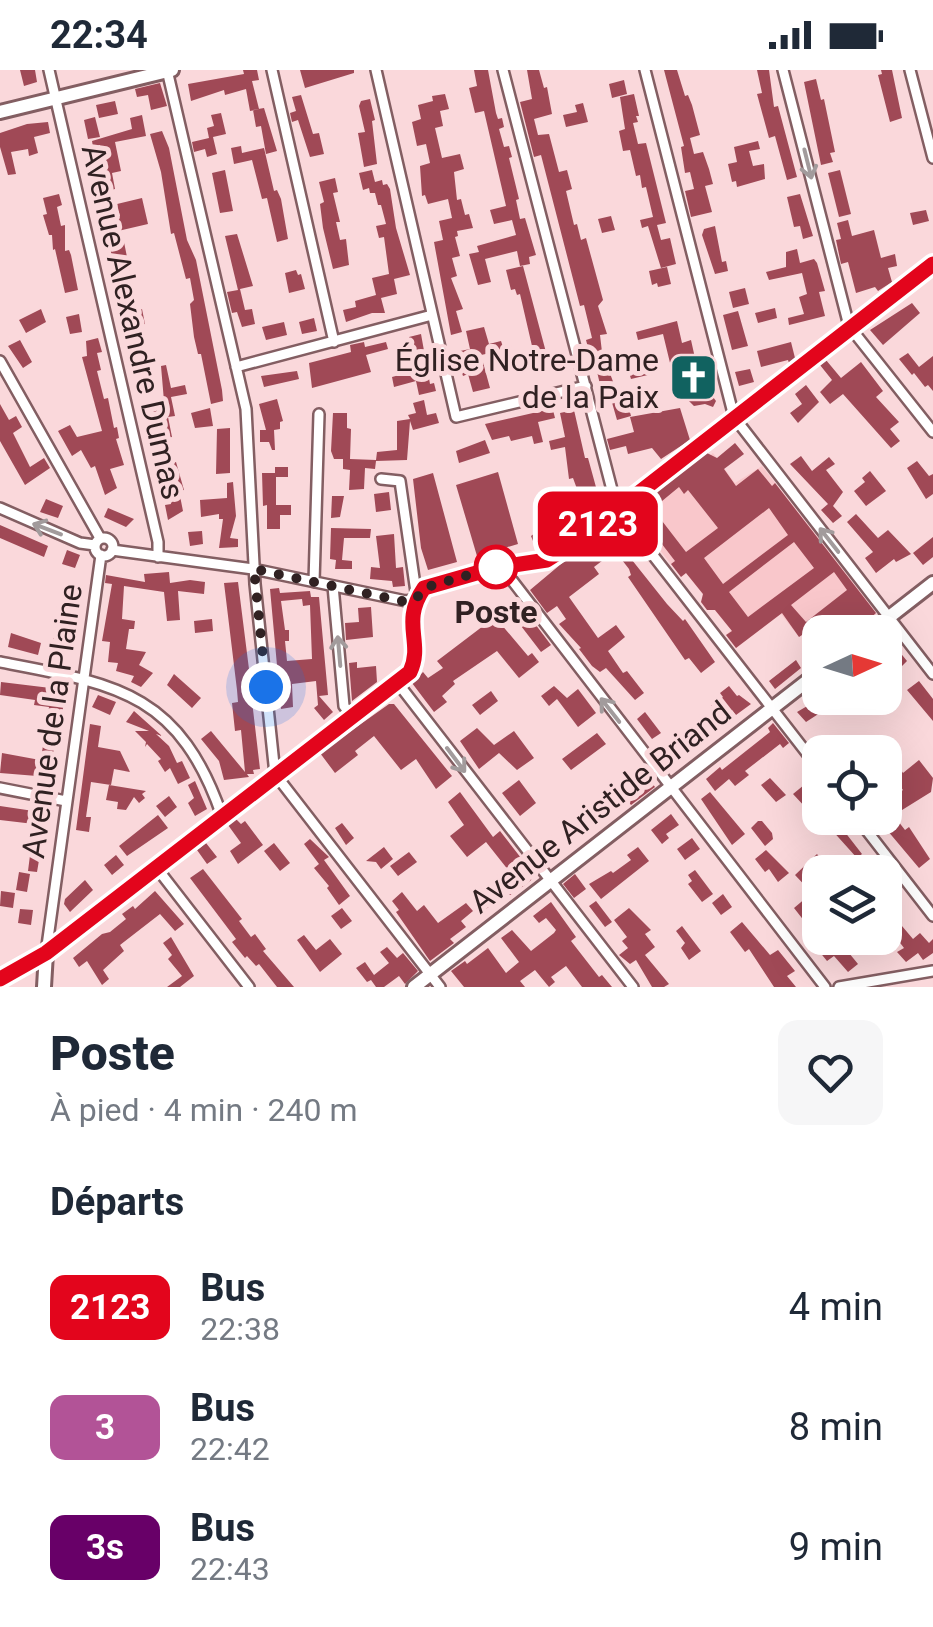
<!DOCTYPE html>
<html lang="fr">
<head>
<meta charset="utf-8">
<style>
	:root { --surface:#fff; --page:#f6f6f7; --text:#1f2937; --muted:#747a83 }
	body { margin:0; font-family:Roboto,sans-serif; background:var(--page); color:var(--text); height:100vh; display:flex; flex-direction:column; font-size:38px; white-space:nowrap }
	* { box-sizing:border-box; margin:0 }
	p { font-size:32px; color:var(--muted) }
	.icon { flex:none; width:55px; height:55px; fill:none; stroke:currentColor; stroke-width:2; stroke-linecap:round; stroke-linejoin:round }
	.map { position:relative; height:917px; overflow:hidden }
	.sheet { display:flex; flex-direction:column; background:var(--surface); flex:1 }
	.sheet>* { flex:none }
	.badge { padding:0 20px; border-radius:15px; font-size:35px; line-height:65px }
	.needle { width:65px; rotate:86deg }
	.controls { position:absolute; left:802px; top:545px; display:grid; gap:20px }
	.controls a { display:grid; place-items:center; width:100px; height:100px; border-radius:20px; background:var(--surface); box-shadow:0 10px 40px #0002; font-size:50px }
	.you { position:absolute; width:50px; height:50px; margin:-25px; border:8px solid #fff; border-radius:50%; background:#1a73e8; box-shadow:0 0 0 15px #1a73e833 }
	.map>.badge { position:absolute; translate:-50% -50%; box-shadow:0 0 0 5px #fff }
	h2 { padding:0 50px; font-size:38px; line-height:90px }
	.round { display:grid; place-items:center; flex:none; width:105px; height:105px; border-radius:20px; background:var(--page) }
	.summary { display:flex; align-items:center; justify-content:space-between; height:170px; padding:0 50px }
	h1 { font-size:48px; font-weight:800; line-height:75px }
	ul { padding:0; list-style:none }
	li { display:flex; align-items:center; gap:30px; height:120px; padding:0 50px }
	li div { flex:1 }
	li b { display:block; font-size:38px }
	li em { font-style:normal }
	li .badge { min-width:110px; font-weight:700; text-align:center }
	.status { display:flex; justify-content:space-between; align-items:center; height:70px; padding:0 50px; background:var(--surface); direction:ltr }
	.status svg { height:28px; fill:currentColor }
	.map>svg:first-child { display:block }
	.built { fill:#f9c7cb }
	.building { fill:#a04956; fill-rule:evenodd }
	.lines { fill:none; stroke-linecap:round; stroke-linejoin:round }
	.street-casing { stroke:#835e62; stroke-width:14 }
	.secondary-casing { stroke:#835e62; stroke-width:18 }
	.street { stroke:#fff; stroke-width:9 }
	.secondary { stroke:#fff; stroke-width:12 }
	.oneway { stroke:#a29b9c }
	.line-casing { stroke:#fff; stroke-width:22 }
	.line { stroke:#e3051c; stroke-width:15 }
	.walk { stroke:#302122; stroke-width:10; stroke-dasharray:0 18 }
	.stop-dot { fill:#fff; stroke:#e3051c; stroke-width:5 }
	.labels { text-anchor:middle; stroke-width:10; stroke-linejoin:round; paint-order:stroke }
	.street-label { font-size:32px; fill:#302122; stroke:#fad8db }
	.poi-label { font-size:32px; fill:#302122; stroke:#fad8db; text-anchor:end }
	.stop-label { font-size:32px; font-weight:bold; fill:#302122; stroke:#fad8db }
</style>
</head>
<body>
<div class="status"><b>22:34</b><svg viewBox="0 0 49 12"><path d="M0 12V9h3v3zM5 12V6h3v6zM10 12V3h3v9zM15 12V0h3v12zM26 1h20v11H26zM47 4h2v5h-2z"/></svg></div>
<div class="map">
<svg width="933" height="917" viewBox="0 0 933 917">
	<rect width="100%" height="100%" fill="#fad8db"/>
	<path class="built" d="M707,383L709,386L713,383L735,413L762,396L876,542L875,547L855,562H820L818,592L809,580L815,574L805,563L799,567L781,544L736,578L726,565L731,560L713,538L701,532L704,526L686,503L681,507L633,446V439L648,426L685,397L690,400Z"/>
	<path class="building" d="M20,0H35L37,12L24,16Z
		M243,0H257L259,10L252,11L259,39L250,41L246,19L225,25L224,20L191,31L188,14L244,4Z
		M300,0H354V3L305,18Z
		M474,0H488L496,43L498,49L502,48L504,57L499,59L504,77L509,76L512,87L509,88L519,129L516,130L520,149L525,148L536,185L529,187L530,194L520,196L517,181L485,189L491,212L478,215L469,184L479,182L477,176L516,165L512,150L494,154L490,140L506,136L484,41L475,43L469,18L477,16Z
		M527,0H539L544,18L547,17L552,44L534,49L538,65L549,64L559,102L567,100L572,119L566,121L574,155L577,154L581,170L586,168L603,230L598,236L607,264L600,265L602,282L618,325L625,323L631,346L617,350L611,329L604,331L593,285H590L586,270L592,268L584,235L580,236L541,85L534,87L520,32L532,29Z
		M664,0H677L685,26L688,25L692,35L700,65L690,68L694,84L703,82L709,99L713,114L705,116L712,142L691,147L685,121L694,119L690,102L685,103L681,77L684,76Z
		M757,0H769L774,37L778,36L797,107L787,110L775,66L769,68L757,24L762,23Z
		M881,0H892L902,48L890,52L878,5L882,4Z
		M816,9L821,30L824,29L835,82L830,83L833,92L821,95L804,12Z
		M624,10L627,24L612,28L609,14Z
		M160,13L167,36L151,40L148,25L137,27L135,19Z
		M445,24L449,39L440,41L443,56L435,58L442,88L460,84L464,99L454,102L457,130L461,129L465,145L469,144L473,158L457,161L458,166L455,167L460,186L452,188L457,206L451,208L463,239L456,241L462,262L451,265L434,172L443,170L439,151L452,148L448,129L428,134L425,125L422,126L420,96L430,93L426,74L417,76L412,52L421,49L418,35L433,31L432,26Z
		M634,24L639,46H636L638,52L633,53L638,74L646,73L666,153L657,155L661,170L670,168L676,194L661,198L648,156L642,158L640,150L653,147L646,117L642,118L640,105L636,106L630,80L623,81L619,61L625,59L620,27Z
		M301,25L313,64L319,63L324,84L310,87L298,50L292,52L290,43L296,41L292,27Z
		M370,29L375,50L372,51L377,94L364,97L358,63L365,62L359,36L361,31Z
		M115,31L118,44L99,48L96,35Z
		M583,33L588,52L566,57L563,45L577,42L575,35Z
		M264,38L277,81L266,84L261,56L256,57L253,40Z
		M221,43L226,64L213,67L217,84L207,87L205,79L194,82L192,72L209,68L207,58L214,56L211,45Z
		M142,45L146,66L115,72L121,101L112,103L115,119L97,123L92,108L109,104L106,105L100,75L93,77L92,71L132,59L130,48Z
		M95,47L100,67L88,69L84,50Z
		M48,52L50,63L34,67L38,83L29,86L28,79L11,82L16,104L8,105L0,77V63L27,54Z
		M162,61L169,78L187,170L196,190L222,320L223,331L211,334L201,284H198L194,267L190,234L194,230L190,208L186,209L174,163L171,164L161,102L150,64Z
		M758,71L760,79L749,81L753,96L764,94L765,109L737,117L736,111L732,112L728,94L737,92L734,77Z
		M241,76L242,83L264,78L274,121L277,120L281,129L288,169L277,172L267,128L262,129L252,90L234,94L231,78Z
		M225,100L233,141L220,143L212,103Z
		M372,100L375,112L382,110L383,115L387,114L390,119L396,158L410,205L394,209L397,224L381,228L385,243H372L346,252L343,240L356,237L355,231L376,225L372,208L389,204L384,167L379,168L376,156L386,154L381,135H378L375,123H370L369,118L363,120L359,103Z
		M840,100L851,144L839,147L828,103Z
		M335,108L338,122L333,123L340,152H336L340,170L346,169L349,195L333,199L323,158L320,134L324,132L319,112Z
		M59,124L62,135L57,137L61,156L65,155V181L69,180L71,185L78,220L65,223L55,179L53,180L52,165H49L43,145L47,144L43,128Z
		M800,124L813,166L803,169L800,156L794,157L787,127Z
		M142,128L148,154L118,161L114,148L120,146L117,134Z
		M926,140L929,151L913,155L910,143Z
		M611,146L615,160L602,163L598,149Z
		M848,150L852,166L874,160L881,188L895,184L897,196L888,198L892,212L878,221L875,217L856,223L848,192L841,194L836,170L841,169L837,153Z
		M715,156L722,192L726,191L728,201L715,204L702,165L704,159Z
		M122,162L136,232L124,235L107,166Z
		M237,164L253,216L240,219L245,240L252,239L255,254L242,257L237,242L232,243L227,222L238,220L225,166Z
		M797,179L800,193L814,189L817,193L825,221L819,222L825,246L789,255L788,248L804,244L799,227L807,224L802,203L769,210L766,202L786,197V182Z
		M523,196L547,286L535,289L520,224L517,225L515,219L511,220L506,200Z
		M667,197L671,214L658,217L657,213L652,215L649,201Z
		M296,200L298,205L301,204L305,219L289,223L285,203Z
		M745,218L749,234L733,238L729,222Z
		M912,233L920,243L883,275L870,260Z
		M775,238L777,248L758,253L755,243Z
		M41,239L46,252L26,263L19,250Z
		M142,239L145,254L139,255L144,276L130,279L125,258L134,256L131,242Z
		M738,241L748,276L732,280L723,245Z
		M79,244L82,262L70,264L66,247Z
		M314,248L317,261L302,264L299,252Z
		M677,251L682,273L691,270L695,288L708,305L710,323L716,331L713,337L705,334L694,336L688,330L681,317L680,297H671L663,264L638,270L636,262Z
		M284,252L287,265L266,270L262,257Z
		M484,257L489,274L501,271L504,280L481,285L490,318L473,322L468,304L463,306L455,282L470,279L466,261Z
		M421,264L430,314L434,313L436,321L419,325L416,311L394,317L392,307L414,301L409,267Z
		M98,268L102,282L97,283L101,300L97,301L104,329L108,328L114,358L117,357L119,368L116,369L124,395L110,399L117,418L105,425L95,396L91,398L81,380L72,386L58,361L70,355L77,367L102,361L82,287L87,286L86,271Z
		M20,270L32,292L23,298L8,276Z
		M364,272L365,277L386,272L388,279L366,285L371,302L312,318L309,293L351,282L350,275Z
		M791,272L795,288L789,293L788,290L761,297L757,281Z
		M908,283L919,297L933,286V321L928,315L925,317L914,303L912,305L899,289Z
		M649,290L652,304L631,309L627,296Z
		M826,290L841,308L861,292L883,321L876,327L899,352L890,359L900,371L891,378L843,324L830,334L820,322L832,310L820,295Z
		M166,295L171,318L185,315L187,324L171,327L175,346L168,347L172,367L166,368L172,393L176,392L184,420L179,421L183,441L168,450L165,435L171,434L167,409L162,385L157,387L152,366L158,365L152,333L164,331L161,296Z
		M750,299L754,312L739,316L735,302Z
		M297,301L299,309L264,317L261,306Z
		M806,315L819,332L798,353L790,343L802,334L795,324Z
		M277,329L283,351L280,352V359L274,360L275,380H272L269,372H260V360H266L259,334Z
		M424,330L427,345L436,343L439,353L413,360L410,351L407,390L376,391L375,399L365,398L364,419L349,420L350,400L343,399V389H334L331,381L333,343H347V358L351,359L350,389L376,390L377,382L397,380V351L410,349L408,345L416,343L413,333Z
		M0,334L9,350L16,346L22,357L13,363L30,397L44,388L50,398L25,415L0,371Z
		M210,338L213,356L195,358L191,343Z
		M680,338L690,370L661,389L652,378L628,384L626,376L610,380L607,369L634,362L630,347Z
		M546,340H553L555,348L538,352L543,372L534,374L532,366L511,371L509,366L492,370L485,354Z
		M574,340L585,388H588L602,439L571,463L537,481L531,466L564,442L566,452L584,438L573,408L569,409L565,377L551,380L549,371L565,367L560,343Z
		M230,358V403L216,404L217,359Z
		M485,370L490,383L459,393L456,381Z
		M735,373L744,384L724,399L736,416L758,399L772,416L775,413L876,543L855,562H820V591L809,580L815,575L805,563L799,567L782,543L736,578L726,565L732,561L715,540H707L701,532L703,524L686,503L681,507L671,494L675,491L648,456L659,447L686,482L718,458L688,420L684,424L679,417L656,436L649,427L707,383L717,388ZM769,438L788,465L723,514L704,488ZM794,472L814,498L748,547L729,522ZM834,502L847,520L806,552L791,535Z
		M801,386L812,401L829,387L835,394L826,400L843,422L833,436L842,446L833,453L821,440L828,434L790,394Z
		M917,391L929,406L933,404V424L926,429L907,398Z
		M275,397H288V407H276V435H291V445H280V459H267V435L263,436L262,403H275Z
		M870,401L886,421L866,436L854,421L865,412L862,408Z
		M498,402L518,474L477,486L456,415Z
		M433,403L457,492L428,500L421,478L413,409Z
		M233,412L236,446L230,468L238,469V477L219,478L223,449H219V444L201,447L200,430L227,428V413Z
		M389,422L391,440L376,442L374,424Z
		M332,426H344L340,447L331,448Z
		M46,429L63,436L58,448L40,442Z
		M108,438L134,449L126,457L104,447Z
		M856,444L878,468L888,460L911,484L896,492L894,489L876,503L865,488L873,482L847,452Z
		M0,455L48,476L44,487L0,468Z
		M331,458L371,459L370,468H344L342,490L352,491V499H335L336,490L330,489Z
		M614,459L636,487L632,490L667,534L683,551L685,549L715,592L701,603L689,588L685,590L628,507L631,505L629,499L615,481L594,497L599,504L569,527L598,568L616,555L625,567L608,581L623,603L627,601L644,623L635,630L606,598L600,602L592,596L579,579L581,578L559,554L566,549L557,536L547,543L530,520L567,489Z
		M202,461L203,474L190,476L188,462Z
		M394,464L396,498L403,497L405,516L393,517L392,511L370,509L371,497L380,498L376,466Z
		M933,467V487L923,495L913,483Z
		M67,480L80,485L75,498L62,494Z
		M169,502L170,513L190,510L205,512L204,524L178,521L180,550L167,551L164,522L124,516L122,549L135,551L134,559H129L126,579L146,582L139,595L153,603L141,617L131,612L134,606L116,601L118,593L108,592L110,572L102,571L112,514L105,513L106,505L145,512L144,504Z
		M238,512L251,615H247L248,632L252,631L260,699L253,700L254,704H247L249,707L224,710L219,691L201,669L211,661L245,702L241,660L235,661L232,633L238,632L237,620L224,513Z
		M279,518L280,523L310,521L311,527H319L328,625L319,626L333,642L324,650L314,638L318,635L316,611L292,614L293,637L281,639L270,519ZM302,529L303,536L310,535L312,589L287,591L285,571H289V560H285L281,531Z
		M516,533L520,534L551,575L541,582L508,539Z
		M371,537L373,567L346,570L345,553L359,552L358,538Z
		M59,545L73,549L66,572L53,569Z
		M495,547L528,586L532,583L539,592L519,608L497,581L453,611L455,614L442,626L447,632L434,642L412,613L423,602L428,608L443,598L437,591Z
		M212,549L213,561L195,563L194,551Z
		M11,563L41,573L38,585L8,577Z
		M894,575L907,591L897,601L894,597L885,604V582Z
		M796,590L801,598L775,619L769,611Z
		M357,592V598L376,596L377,612L352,631L349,593Z
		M174,604L201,628L192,638L167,615Z
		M919,611L933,629V651L907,620Z
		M1,612L67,620L50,697L40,695L49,637L34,635L35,630L0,625Z
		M554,616L567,628L578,619L596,643L578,657L557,629L549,636L541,626Z
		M729,616L737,626L739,625L751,634L736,645L732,640L720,660L718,657L702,671L694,661L711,648L708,644L713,640L711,636L723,627L720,623Z
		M491,621L498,631L480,645L472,635Z
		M98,625L116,632L110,645L92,637Z
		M821,628H843L806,652L797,642Z
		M389,634H394L452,706L436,719L416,689L401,700L374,666L355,681L358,685L335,703L320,683Z
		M134,641L162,666L156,664L169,676L177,693L182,691L190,708L178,714L170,698L165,702L158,691L161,689L147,674L145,677L146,672L135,661H149L126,652Z
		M645,642L661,663L652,669L637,649Z
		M773,653L789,673L783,678L780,674L745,701L749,705L735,716L729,709L715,721L706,709L720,697L722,700L770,662L768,658Z
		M90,654L101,656L98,677L120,681L130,702L114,699L111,715L91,712L86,747H91L89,762L76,760Z
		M477,658L494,675L514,661L534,688L517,700L499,683L479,699L460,671Z
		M597,663L606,674L571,700L562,689Z
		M830,665L833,669L838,665L845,674L850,670L860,682H817L813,678Z
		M677,670L688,685L676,694L665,680Z
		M2,683L40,690L37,706L0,703Z
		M919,690L933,708L931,722L894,745L885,734L903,720L891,704L899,697L903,703Z
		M648,707L655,717L631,735L624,726L613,735L606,726L633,708L638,715Z
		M770,708L786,725L776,732L761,715Z
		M519,710L536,733L520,746L502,723Z
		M195,711L207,739L195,746L188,733L194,728L188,715Z
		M109,715L146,721L142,724L145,728L139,733L134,727L126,740L117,739L118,732L106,730Z
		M804,715L820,730V753L793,724Z
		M460,722L493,767L500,761L535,806L528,813L510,825L508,822L486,839L484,836L480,839L475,832L501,813L498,810L509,801L486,772L467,787L450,766L464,755L448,732Z
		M710,722L745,764L732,775L701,729Z
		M169,726L177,737L165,747L156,736Z
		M0,736L47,743L37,802L28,801L34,754L0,750Z
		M586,736L598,751L586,761L574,745Z
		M671,744L679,755L666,764L669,768L662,774L651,760Z
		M158,745L168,758L127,786L119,776Z
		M821,748H834L862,784L857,788Z
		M236,749L241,754L245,751L263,775L238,794L230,781L241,773L228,755Z
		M758,751H762L772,763L773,769L765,776L751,758Z
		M898,751L905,760L909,757L930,789L919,798L887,760Z
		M342,753L354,768L346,775L335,758Z
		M692,768L700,779L685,790L677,779Z
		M310,769L329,787L324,790L350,826L339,835L327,818L329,816L314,798L319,794L304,774Z
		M206,773L217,787L207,794L197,780Z
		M274,773L290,793L280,801L264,781Z
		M384,777L393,789L381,799L376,792L366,791Z
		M638,777L649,791L601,829L589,814L611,801L613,803L631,790L627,785Z
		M766,780L789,803L778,812L769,799L765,802L755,789Z
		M409,782L417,792L398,806L390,796Z
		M817,784L831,802H820V818L813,824L795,805Z
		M116,785L124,795L112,805L104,795Z
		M203,799L242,849L239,851L251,867L255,864L266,879L263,881L294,917H277L259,894L256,896L247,886L245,888L232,872L236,869L190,808Z
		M695,800L713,824L702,832L688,814L692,811L688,805Z
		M19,802L30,804L27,822L16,820Z
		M575,804L586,819L574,828L563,814Z
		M85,810L93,820L70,842L64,834L65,829Z
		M1,821L15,823L13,838L0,836Z
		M155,821L184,854L175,861L160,844L120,875L124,881L103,900L109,909L102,915L87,891L79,897L73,888L102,864L110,862L126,849L122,844L133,836L135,839Z
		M402,822L417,841L424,835L438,853L466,833L473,841L461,851L466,857L450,869L454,873L430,891L396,842L399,840L392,831Z
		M723,824L732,837L721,845L712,833Z
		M807,827L820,848V868L832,880L848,868H869L849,883L858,894L848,902L834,886L827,891L810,870L816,866L794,838Z
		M596,831L612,852L605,857L589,836Z
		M551,832L576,867L571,871L599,907L602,905L612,917H582L566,896L551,907L555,912L549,917L535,900L520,911L525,917H464L451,901L465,891L467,894L488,878L506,903L519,892L501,868L512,860L531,881L554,863L556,860L546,848L539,853L533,846Z
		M885,836L913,869L920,863L929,873L933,869V883L923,890L918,883L906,892L897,882L904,878L885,853Z
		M342,838L352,851L341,859L331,846Z
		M629,838L651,860L645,864L655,877L645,885L669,914L664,917H652L636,890L630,894L619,885L628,878L622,871L627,867L614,850Z
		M20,839L33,840L31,855L18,853Z
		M742,852L770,885L778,880L795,901L787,906L796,917H774L749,879L745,882L730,862Z
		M682,856L701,881L689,890L681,878L685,873L676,861Z
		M304,865L316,880L330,869L342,884L320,902L297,870Z
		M171,867L194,906L180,917H167L182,906L168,889L172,885L163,873Z
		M387,877L397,888L403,883L418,901L405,914L399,906L384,917H376L371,910L367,912L356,898L365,892L374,905L389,893L380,882Z"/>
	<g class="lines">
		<defs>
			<path id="street" d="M49,0L158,472V487
				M167,0L246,339L255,514L275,704L440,917
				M272,0L334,272
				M376,0L456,347L586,316
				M503,0L617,439L820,700
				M645,0L734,347L933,604
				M783,0L849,256L933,362
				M910,0L933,88
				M0,291L100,468
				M236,297L432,245
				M0,438L80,473L95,475
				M95 477a9 9 0 1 1 18 0a9 9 0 1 1-18 0Z
				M112,480L253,499L406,531L417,529L400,411L381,409
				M501,496L825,917
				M314,512L319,344
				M333,516L344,636L351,645
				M0,592C116,614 179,622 222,746
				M397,612L633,917
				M0,718L66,731
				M857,748L933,846
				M156,797L249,917
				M46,883L101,485
				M839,917L933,901"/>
			<path id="secondary" d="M0,42L172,0
				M870,562L933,513
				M0,909L46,883L409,602C424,572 401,553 424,518L494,498L547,490L577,471L933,194
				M44,917L46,883
				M414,917L820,601"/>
		</defs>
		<use href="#street" class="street-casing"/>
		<use href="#secondary" class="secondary-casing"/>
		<use href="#street" class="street"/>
		<use href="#secondary" class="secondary"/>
	</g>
	<defs><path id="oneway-shaft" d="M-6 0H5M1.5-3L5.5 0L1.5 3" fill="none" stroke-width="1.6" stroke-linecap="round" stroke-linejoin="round" transform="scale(2.5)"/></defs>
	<g class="oneway">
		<use href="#oneway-shaft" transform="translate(808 94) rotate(76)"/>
		<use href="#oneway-shaft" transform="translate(47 459) rotate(-159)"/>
		<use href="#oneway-shaft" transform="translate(829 470) rotate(-128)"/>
		<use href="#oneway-shaft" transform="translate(339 581) rotate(-95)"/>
		<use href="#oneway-shaft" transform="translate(610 640) rotate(-128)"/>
		<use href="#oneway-shaft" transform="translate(456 690) rotate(53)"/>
	</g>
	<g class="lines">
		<defs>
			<path id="line" d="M0,909L46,883L410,602C424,572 400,553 424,518L494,498L547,490L577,471L933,194"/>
		</defs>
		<use href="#line" class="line-casing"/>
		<use href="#line" class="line"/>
		<path class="walk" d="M266,617L254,499L406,532L416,529L424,518L496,497"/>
	</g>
	<defs>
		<symbol id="church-square" viewBox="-11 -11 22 22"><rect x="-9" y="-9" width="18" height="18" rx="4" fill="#116260" stroke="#fad8db"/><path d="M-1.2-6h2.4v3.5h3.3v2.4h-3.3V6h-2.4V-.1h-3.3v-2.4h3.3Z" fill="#fff"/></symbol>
	</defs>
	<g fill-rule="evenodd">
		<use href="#church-square" x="666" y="280" width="55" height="55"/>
	</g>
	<circle class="stop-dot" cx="496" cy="497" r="20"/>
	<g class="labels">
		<g class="street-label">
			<text transform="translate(133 252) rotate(77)" y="11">Avenue Alexandre Dumas</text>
			<text transform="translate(52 651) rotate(-82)" y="11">Avenue de la Plaine</text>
			<text transform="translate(600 737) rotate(-38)" y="11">Avenue Aristide Briand</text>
		</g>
		<g class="poi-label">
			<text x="659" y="301">Église Notre-Dame<tspan x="659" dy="37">de la Paix</tspan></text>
		</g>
		<g class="stop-label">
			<text x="496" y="553">Poste</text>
		</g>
	</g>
</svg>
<div class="controls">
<a><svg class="needle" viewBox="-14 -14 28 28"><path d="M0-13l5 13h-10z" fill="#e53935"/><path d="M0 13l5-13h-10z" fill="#747a83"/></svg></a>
<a><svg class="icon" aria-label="locate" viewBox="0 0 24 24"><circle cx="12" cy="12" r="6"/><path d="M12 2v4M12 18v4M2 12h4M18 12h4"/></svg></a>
<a><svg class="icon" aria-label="layers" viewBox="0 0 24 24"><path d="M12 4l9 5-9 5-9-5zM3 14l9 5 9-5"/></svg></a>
</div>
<div class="you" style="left:266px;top:617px"></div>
<b class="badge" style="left:598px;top:454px;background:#e3051c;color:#fff">2123</b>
</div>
<section class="sheet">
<div class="summary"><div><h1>Poste</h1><p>À pied · 4 min · 240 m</p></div><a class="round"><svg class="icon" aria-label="heart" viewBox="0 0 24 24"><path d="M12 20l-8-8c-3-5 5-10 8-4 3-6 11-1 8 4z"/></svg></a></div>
<h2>Départs</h2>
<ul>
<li><span class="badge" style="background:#e3051c;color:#fff">2123</span><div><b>Bus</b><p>22:38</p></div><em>4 min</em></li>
<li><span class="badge" style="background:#b25397;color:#fff">3</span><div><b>Bus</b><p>22:42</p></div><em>8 min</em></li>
<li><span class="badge" style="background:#680068;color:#fff">3s</span><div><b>Bus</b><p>22:43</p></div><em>9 min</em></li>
</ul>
</section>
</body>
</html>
